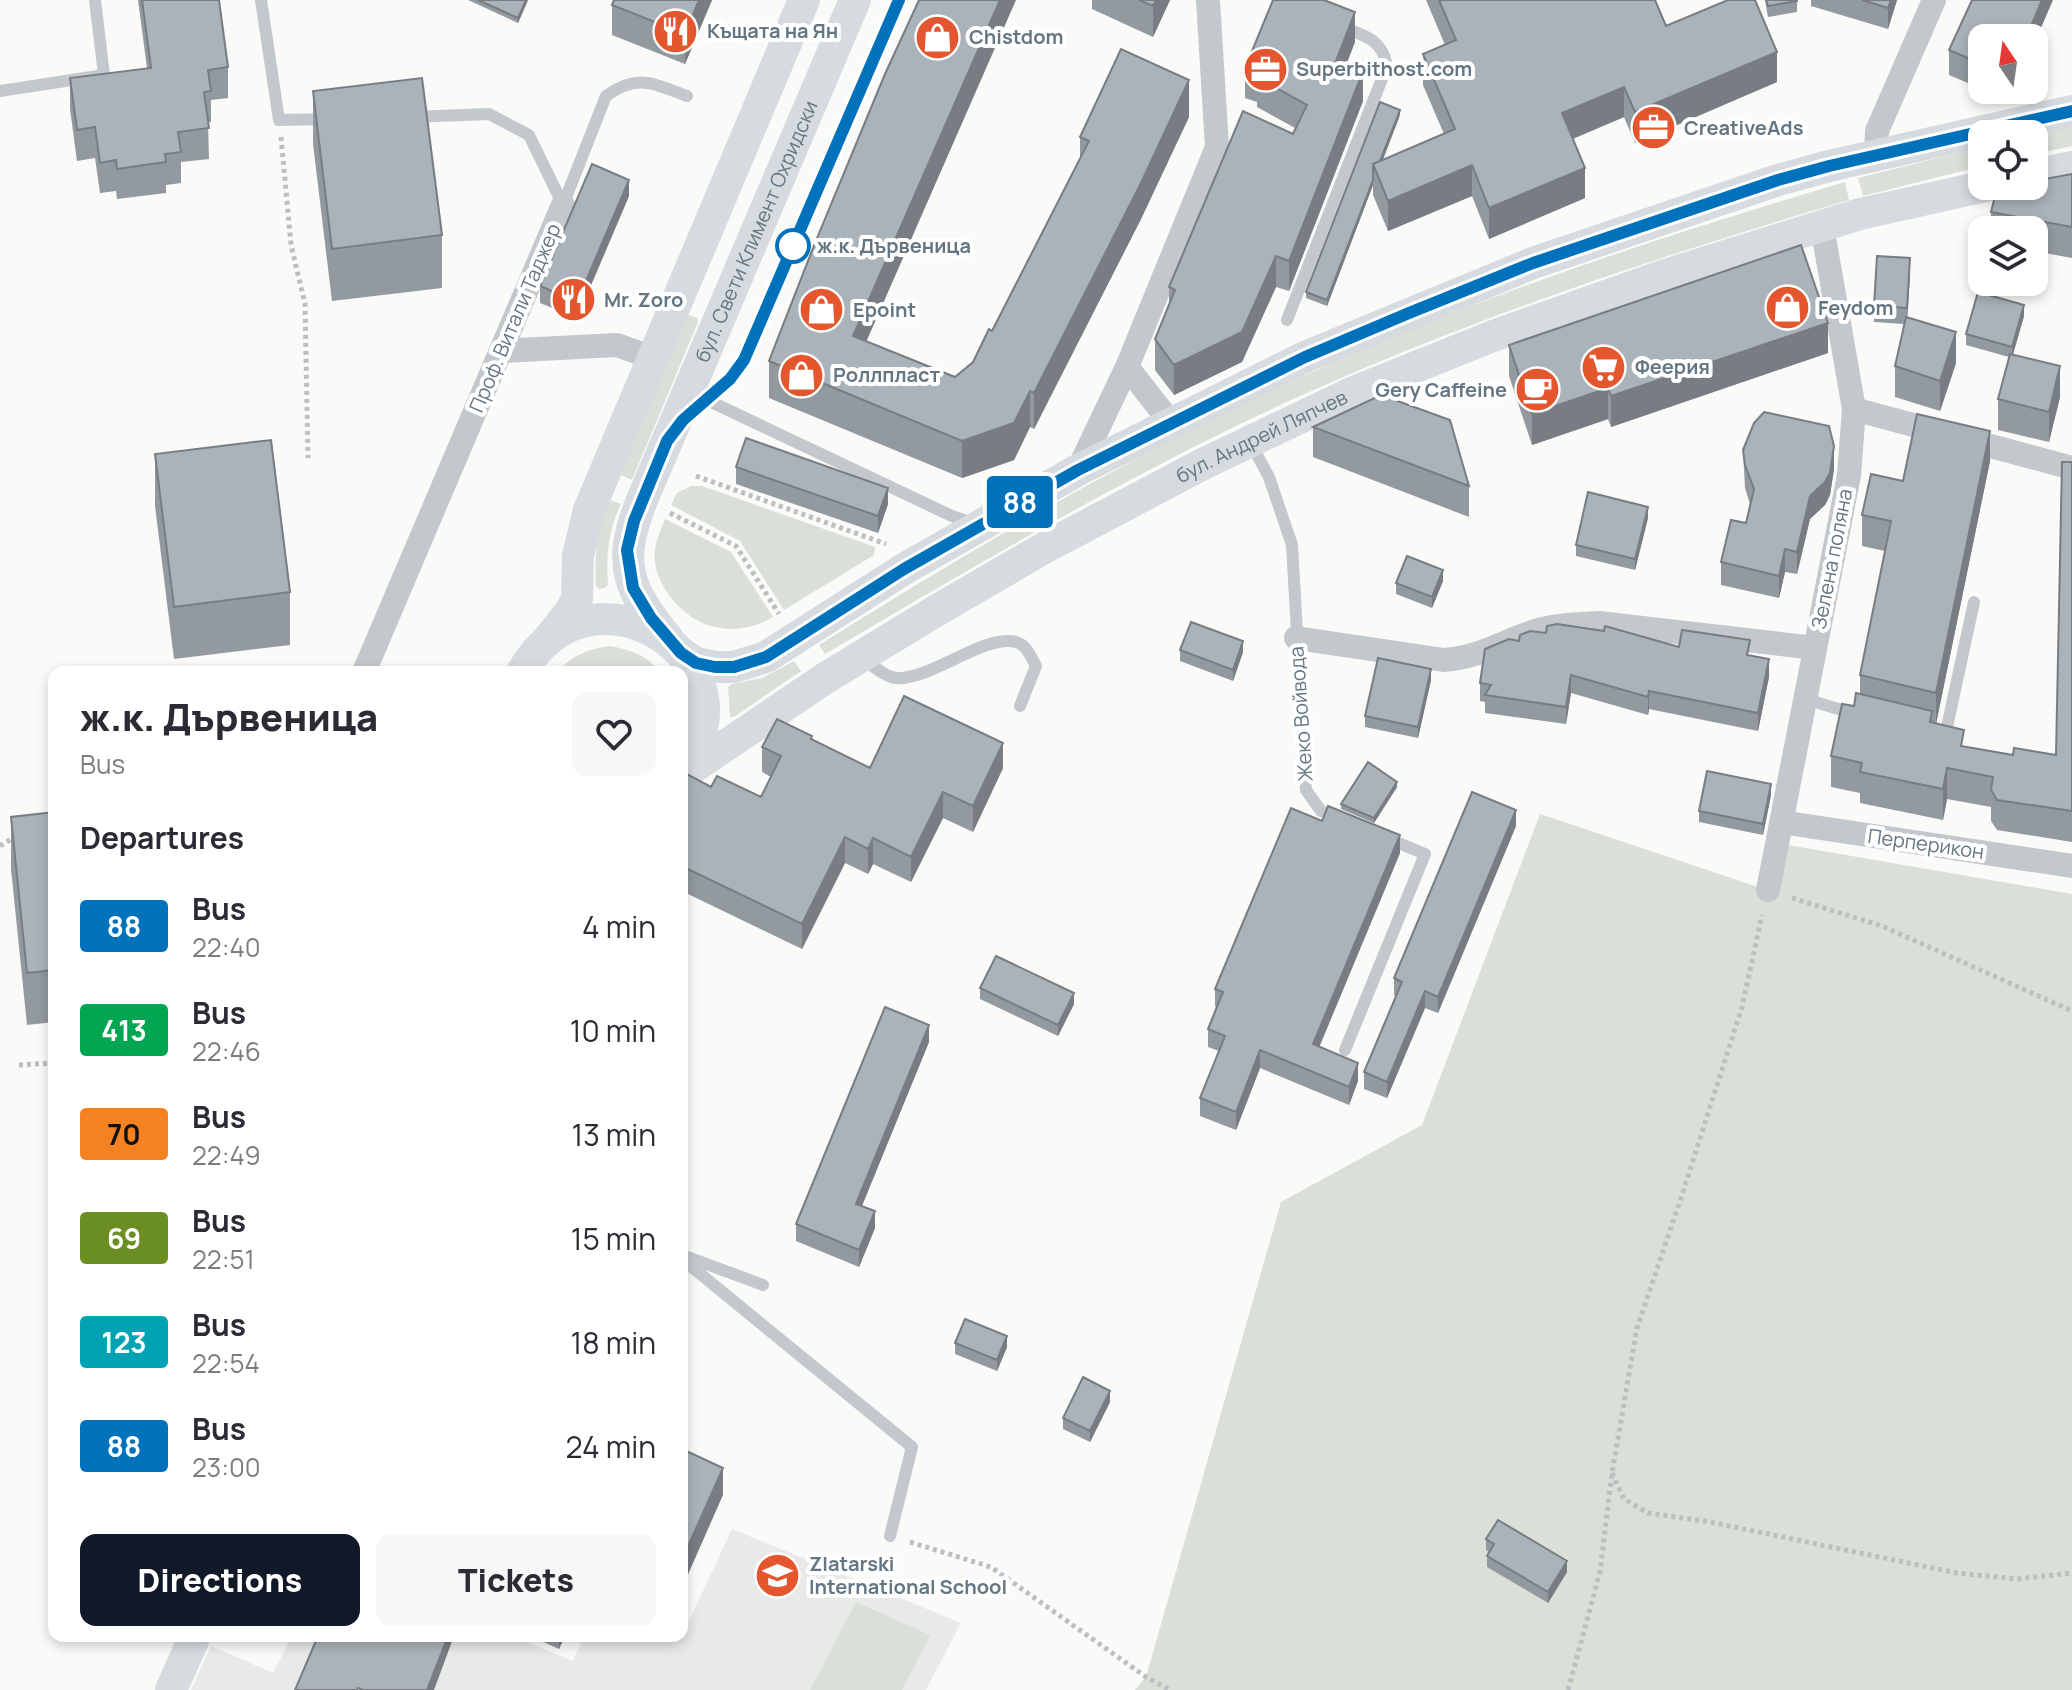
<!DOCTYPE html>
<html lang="en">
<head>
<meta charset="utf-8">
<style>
	:root { --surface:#fff; --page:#f7f7f7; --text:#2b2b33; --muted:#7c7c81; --accent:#111827 }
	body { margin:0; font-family:Manrope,sans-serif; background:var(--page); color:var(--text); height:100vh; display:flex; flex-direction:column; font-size:30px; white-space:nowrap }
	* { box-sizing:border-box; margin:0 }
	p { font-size:26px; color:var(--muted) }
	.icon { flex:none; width:44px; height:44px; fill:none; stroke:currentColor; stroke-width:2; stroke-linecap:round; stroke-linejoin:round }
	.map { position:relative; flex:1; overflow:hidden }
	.panel { position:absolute; left:48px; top:666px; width:640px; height:976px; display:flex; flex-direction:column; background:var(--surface); border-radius:16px; box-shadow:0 4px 12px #0003 }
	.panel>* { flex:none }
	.badge { padding:0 16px; border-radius:6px; font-size:28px; line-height:52px }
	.needle { width:52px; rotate:347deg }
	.buttons { position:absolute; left:1968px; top:24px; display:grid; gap:16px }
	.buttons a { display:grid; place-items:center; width:80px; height:80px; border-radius:16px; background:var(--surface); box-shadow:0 4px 12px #0003; font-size:40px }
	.map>.badge { position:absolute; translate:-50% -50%; box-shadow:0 0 0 4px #fff }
	h2 { padding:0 32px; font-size:30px; line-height:72px }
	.round { display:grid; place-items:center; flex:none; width:84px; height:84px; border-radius:16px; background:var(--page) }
	.overview { display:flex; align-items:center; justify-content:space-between; height:136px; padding:0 32px }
	h1 { font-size:38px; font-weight:800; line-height:60px }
	.action { display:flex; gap:16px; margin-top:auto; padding:16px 32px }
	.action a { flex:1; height:92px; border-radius:16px; background:var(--accent); color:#fff; font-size:32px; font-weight:800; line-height:92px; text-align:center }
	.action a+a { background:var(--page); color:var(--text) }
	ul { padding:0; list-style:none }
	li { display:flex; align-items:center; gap:24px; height:104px; padding:0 32px }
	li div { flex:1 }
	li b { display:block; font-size:30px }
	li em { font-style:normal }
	li .badge { min-width:88px; font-weight:700; text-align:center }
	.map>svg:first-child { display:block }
	.built { fill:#e8e9e9 }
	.green { fill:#dadfd7 }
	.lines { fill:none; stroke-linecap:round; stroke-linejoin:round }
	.path { stroke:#bbbfc2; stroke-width:5; stroke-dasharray:4 4; stroke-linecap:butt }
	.service { stroke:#c3c8cc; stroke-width:12 }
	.minor { stroke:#c3c8cc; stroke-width:24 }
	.secondary { stroke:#d6dbdf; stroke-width:32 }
	.wall { fill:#929a9f }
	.shaded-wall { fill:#777d82 }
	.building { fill:#aab3b9; stroke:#777d82; stroke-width:2 }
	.line-casing { stroke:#fff; stroke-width:18 }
	.line { stroke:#0072bc; stroke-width:12 }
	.stop-dot { fill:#fff; stroke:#0072bc; stroke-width:4 }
	.labels { text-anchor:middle; stroke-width:8; stroke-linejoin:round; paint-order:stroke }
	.poi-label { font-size:20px; font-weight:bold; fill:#657683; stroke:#fff; text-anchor:start }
	.street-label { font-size:20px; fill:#657683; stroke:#fff }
	.stop-label { font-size:20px; font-weight:bold; fill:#657683; stroke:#fff; text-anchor:start }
</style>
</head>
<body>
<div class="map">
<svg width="2072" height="1690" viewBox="0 0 2072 1690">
	<rect width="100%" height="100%" fill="#fafaf8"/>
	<path class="built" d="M732,1529L961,1623L926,1690H191L211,1646L273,1673L292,1636H513L573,1661L584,1636H682Z"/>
	<path class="green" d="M2072,127V146L2034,154V135Z
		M1982,147V166L1863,196L1858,178Z
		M1845,182L1849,200C1666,254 1484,314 1309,392C1141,467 983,561 825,654L819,645C975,547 1132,455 1299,378C1475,297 1660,237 1845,182Z
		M689,315L697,318L698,322L632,480L621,475L686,318Z
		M691,486H702L875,547L874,555L784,610L740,541L671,505L677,493Z
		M610,500L621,504C608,530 606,557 608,585L605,588L599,589L596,586C594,557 597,526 610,500Z
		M665,519L731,552L773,617C739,637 699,632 673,600C664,589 656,575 655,561C653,546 660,532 665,519Z
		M610,646C631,650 647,655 660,672H557C573,655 588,649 610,646Z
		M794,661L801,671L734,717H730L728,687L731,684L762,678Z
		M1540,814L1767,890L1777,843L2072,894V1690H1135L1146,1677L1281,1202L1422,1125Z
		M856,1602L930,1635L902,1690H810Z"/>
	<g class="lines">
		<path class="path" d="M281,137L291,245L305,304L308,458
			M696,476L886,544
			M670,513L736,546L779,614
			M0,846L16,836
			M1792,898L1882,926L2072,1011
			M19,1065L54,1063
			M1612,1473L1624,1499L1648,1513L1710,1522L1957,1573L2017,1579L2072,1573
			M910,1542L991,1567L1146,1677L1170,1690
			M1568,1690L1600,1572L1612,1473L1637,1328L1681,1198L1742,1007L1762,915"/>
		<path class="service" d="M261,0L279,120L329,119
			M0,91L104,75L95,0
			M411,117L489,114L529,135L563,205
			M563,205L606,96C638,73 654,84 687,96
			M1287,320L1387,66C1382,39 1365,36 1342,27
			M707,400L952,516L972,523
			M687,417L730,379L744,360L900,0
			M1250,442L1269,477L1292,545L1306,790L1321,811L1338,818
			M863,659C872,665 885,677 896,678C929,681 986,633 1016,642C1027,645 1031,657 1036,666L1020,706
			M1805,699L1855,714
			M1936,733H1940L1947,727L1974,602
			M1345,1050L1425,854L1384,837
			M685,1256L763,1285
			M682,1259L912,1447L890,1536"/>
		<path class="minor" d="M1876,155L1877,131L1934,0
			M501,351L617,345L653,358
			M1127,367L1171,423
			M1854,409L2072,468
			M1078,470L1127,367L1217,147L1208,0
			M1296,638L1444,660C1483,657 1506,639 1542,629C1561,624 1580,624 1599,623L1815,648
			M364,672L563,205
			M1781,822L2072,866
			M1768,890L1849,475L1854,409L1822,226"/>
		<g class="secondary">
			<path d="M2034,175L2072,167"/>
			<path id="s1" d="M668,639C626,587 617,563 642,500L855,0"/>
			<path d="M547,641L570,612L577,599L578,556L589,510L804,0"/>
			<path d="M681,653L696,663L715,667H734L766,657L904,569L1078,470L1305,357L1533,263L1778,180L1829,166L2072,111"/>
			<path d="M522,672C592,549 765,665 682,768"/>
			<path id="s2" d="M682,775L824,679L934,612L1044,548L1203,464L1356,391L1493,336L1665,275L1860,214L1986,186"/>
			<path d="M171,1690L195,1636"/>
		</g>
	</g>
	<path class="wall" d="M138,0H219L228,67V98L211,100V122H208L209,159L181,162V183L166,185V193L117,199L116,191L100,193L95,158L77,161L70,109V78L147,68Z
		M468,0H528L518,23Z
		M614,0H712L685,64L612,35V5Z
		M1092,0H1170L1153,37L1092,9Z
		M1426,0H1655L1666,26L1777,82L1635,143L1624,117L1573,139L1585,198L1489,239L1472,196L1388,231L1373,195V185L1327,306L1306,298V292L1400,115L1383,160L1444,134L1423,85V54L1445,45Z
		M1765,0H1797V12L1768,17Z
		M1811,0H1897L1888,29L1811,6Z
		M1982,38V89L1949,75V50Z
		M1355,42L1346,65L1363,101L1289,291L1276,287L1242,362L1174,395L1155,370V339L1169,304V287L1293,134L1295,128L1257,107V102L1245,98V68Z
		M313,91L442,235V288L332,301L313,144Z
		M1189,117L1141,219L1034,429L1030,427L1014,460L962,478L769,398V361L866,341L955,377L973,362L992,331L1080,160V137Z
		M2072,174V258L2034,251V230H1991V212Z
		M629,196L577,318L540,303V286Z
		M1910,274L1907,317L1956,363L1940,411L1895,397V366L1904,324L1874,322V306Z
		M2024,316L2013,354L2060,397L2049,442L1998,430V399L2009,357L1966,345V334Z
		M1509,345L1828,353L1611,427L1608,419L1532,445L1509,376Z
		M1313,427L1469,486V517L1313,457Z
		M1743,450L1834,469L1830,495L1825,505L1810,519L1797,574L1785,572L1779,598L1721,585V562L1746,523L1750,504L1745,488Z
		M155,454L290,592V645L174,659L155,506Z
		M1990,461L1936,724L1964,747L2013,755H2056L2072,462V842L1997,830L1991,821V807L1947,799L1943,820L1860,803V793L1831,787V756L1860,694V675L1885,551L1862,546V515L1903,481Z
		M736,467L888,504L878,533L736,484Z
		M1648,518L1635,570L1576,556V545Z
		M1443,581L1432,608L1396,594V583Z
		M1546,633L1750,655L1769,677L1758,731L1649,709L1648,715L1571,693L1566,724L1485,713V702L1480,701V683L1519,641Z
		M1180,650L1243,652L1233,681L1180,661Z
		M1431,680L1418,738L1365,727V716Z
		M812,740L870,768H1003L973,832L943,818L911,882L873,864L868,874L845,863L802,949L688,894L682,774L711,787L761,797L771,777L762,772V747Z
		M1397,787L1374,823L1341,809V804Z
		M1771,795L1763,835L1699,822V811Z
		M54,812V1022L27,1025L11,869V817Z
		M1516,826L1438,1013L1425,1008L1387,1098L1364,1089V1072L1396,996L1394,995V978Z
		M1400,853L1319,1047L1358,1081L1349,1105L1260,1068L1236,1130L1200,1116V1098L1219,1051L1208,1047V1029L1216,1007L1215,1006V989Z
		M980,988L1074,1004L1058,1036L980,999Z
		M929,1042L862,1206L875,1228L859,1267L796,1241V1224Z
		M955,1343L1007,1347L997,1371L955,1354Z
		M1110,1402L1090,1442L1063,1429V1418Z
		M1486,1539L1567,1572L1548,1603L1487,1567V1556L1489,1552L1486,1550Z
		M530,1636H565L559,1649Z"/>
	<path class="shaded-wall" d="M526,0H528L518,23V18Z
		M699,0H712L685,64V34Z
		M1000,0H1016L853,372V336Z
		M1156,0H1170L1153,37V6Z
		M1891,0H1897L1888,29V8Z
		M2042,0H2053L2034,44V38H2026Z
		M1355,12V42L1336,91V61Z
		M1777,52V82L1635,143V112Z
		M1363,71V101L1289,291V261Z
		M1189,80V117L1141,219L1034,429V393Z
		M1624,87V117L1562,143V113Z
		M1400,110V115L1377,174L1376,172Z
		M1472,165V196L1388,231V201Z
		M1585,168V198L1489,239V208Z
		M629,180V196L577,318V302Z
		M1373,180V185L1327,306V300Z
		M1276,256V287L1242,362L1174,395V365Z
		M1910,258V274L1907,324V308Z
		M2024,305V316L2012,358V347Z
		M1828,323V353L1611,427V396Z
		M1956,332V363L1940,411V381Z
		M2060,366V397L2049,442V412Z
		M1608,388V419L1532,445V414Z
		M1030,391V427L1014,460L962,478V441Z
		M1990,431V461L1936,724V693Z
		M1834,446V469L1830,495L1825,505L1810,519L1797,574V552L1810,496Z
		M888,488V504L878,533V516Z
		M1648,507V518L1635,570V559Z
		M1785,549V572L1779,598V576Z
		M1443,570V581L1432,608V597Z
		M1243,641V652L1233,681V670Z
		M1769,659V677L1758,731V713Z
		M1431,669V680L1418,738V727Z
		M1571,675V693L1566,724V707Z
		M1649,691V709L1648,715V697Z
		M1003,743V768L973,832V806Z
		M1947,768V799L1943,820V789Z
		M1397,782V787L1374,823V818Z
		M1771,784V795L1763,835V824Z
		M943,792V818L911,882V857Z
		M1516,810V826L1438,1013V997Z
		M1400,835V853L1313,1062V1044Z
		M845,837V863L802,949V924Z
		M873,838V864L868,874V849Z
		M688,869V894L682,907V881Z
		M1425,991V1008L1387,1098V1082Z
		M1074,993V1004L1058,1036V1025Z
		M929,1025V1042L856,1220V1204Z
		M1260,1050V1068L1236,1130V1112Z
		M1358,1063V1081L1349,1105V1087Z
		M875,1211V1228L859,1267V1250Z
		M1007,1336V1347L997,1371V1360Z
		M1110,1391V1402L1090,1442V1431Z
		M723,1468V1495L682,1588V1560Z
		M1567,1561V1572L1548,1603V1592Z
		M448,1636H454L434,1690H427Z
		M559,1636H565L559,1649Z"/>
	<path class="building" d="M142,0H219L228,67L208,70L211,91L204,92L209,128L178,132L181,152L165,154L166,162L117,169L116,160L100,163L95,127L77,130L70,78L151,68Z
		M478,0H526L518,18Z
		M614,0H699L685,34L612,5Z
		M919,0H1000L853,336L955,377L973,362L989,329L992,331L1089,141L1080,137L1121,49L1189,80L1141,183L1034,393L1030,391L1014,423L962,441L769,361L815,243L885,74Z
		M1139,0H1156L1153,6Z
		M1273,0H1324L1355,12L1336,61L1363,71L1289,261L1276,256L1242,332L1174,365L1155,339L1175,290L1169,287L1243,111L1293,134L1307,105L1257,77L1259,72L1245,68Z
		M1439,0H1655L1666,26L1728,0H1755L1777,52L1635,112L1624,87L1562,113L1585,168L1489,208L1472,165L1388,201L1373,164L1455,129L1423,54L1456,40Z
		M1766,0H1797V1L1768,6Z
		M1862,0H1891L1888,8Z
		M1972,0H2042L2026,38H1982V64L1949,50Z
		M422,78L442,235L332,249L313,91Z
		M1380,102L1400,110L1380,161L1373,164V180L1327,300L1306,292Z
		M592,164L629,180L577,302L540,286Z
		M2072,174V227L1991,212L1997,188L2008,186H2034V181Z
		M1801,245L1828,323L1611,396L1608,388L1532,414L1509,345Z
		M1877,256L1910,258L1907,308L1874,306Z
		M1978,292L2024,305L2012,347L1966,334Z
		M1906,317L1956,332L1940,381L1895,366Z
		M2010,354L2060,366L2049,412L1998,399Z
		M1381,395L1450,420L1469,486L1313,427Z
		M1764,412L1829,426L1834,446L1830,473L1825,482L1810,496L1797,552L1785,549L1779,576L1721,562L1731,520L1746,523L1754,489L1745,465L1743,450L1754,423Z
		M1917,414L1990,431L1936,693L1860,675L1891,521L1862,515L1871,474L1903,481Z
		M746,438L888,488L878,516L736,467Z
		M271,440L290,592L174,607L155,454Z
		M2062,462H2072V811L1997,800L1991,790L1993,777L1947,768L1943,789L1860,772L1862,763L1831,756L1842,704L1854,706L1856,693L1932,711L1930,722L1964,730L1961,746L2013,755L2014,748L2056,755Z
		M1588,492L1648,507L1635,559L1576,545Z
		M1407,556L1443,570L1432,597L1396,583Z
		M1191,622L1243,641L1233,670L1180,650Z
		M1557,624L1604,631L1605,626L1679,647L1682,630L1750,640L1747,655L1769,659L1758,713L1649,691L1648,697L1571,675L1566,707L1485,695L1491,685L1480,683L1485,649L1509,639L1519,641L1520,635L1530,631L1546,633L1547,626Z
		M1378,658L1431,669L1418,727L1365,716Z
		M904,696L1003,743L973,806L943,792L911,857L873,838L868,849L845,837L802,924L688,869L682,881L683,772L711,787L717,776L761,797L781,756L762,747L777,719L812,736L811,739L870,768Z
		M1368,762L1397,782L1374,818L1341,804Z
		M1707,771L1771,784L1763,824L1699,811Z
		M1472,792L1516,810L1438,997L1425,991L1387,1082L1364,1072L1402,982L1394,978Z
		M1328,806L1400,835L1313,1044L1358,1063L1349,1087L1260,1050L1236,1112L1200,1098L1225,1036L1208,1029L1223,992L1215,989L1291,808L1322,821Z
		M54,812V970L27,973L11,817Z
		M996,956L1074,993L1058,1025L980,988Z
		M885,1007L929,1025L856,1204L875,1211L859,1250L796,1224Z
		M965,1319L1007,1336L997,1360L955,1343Z
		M1083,1377L1110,1391L1090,1431L1063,1418Z
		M682,1449L723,1468L682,1560Z
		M1498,1520L1567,1561L1548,1592L1487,1556L1494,1544L1486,1539Z
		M318,1636H448L427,1690H363L358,1688L357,1690H295Z"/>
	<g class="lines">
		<defs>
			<path id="line" d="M899,0L744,360L730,379L683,420L667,441L634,521L627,550L633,588L651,618L681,653L696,663L715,667H734L766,657L904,569L1078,470L1305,357L1409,313L1533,263L1778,180L1829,166L2072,111"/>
		</defs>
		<use href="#line" class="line-casing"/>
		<use href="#line" class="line"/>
	</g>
	<defs>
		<symbol id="restaurant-disc" viewBox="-11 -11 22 22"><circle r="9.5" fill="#e4572e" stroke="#fff"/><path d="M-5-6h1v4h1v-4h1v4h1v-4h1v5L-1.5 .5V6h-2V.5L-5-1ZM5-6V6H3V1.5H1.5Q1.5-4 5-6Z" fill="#fff"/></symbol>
		<symbol id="shop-disc" viewBox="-11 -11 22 22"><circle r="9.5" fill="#e4572e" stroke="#fff"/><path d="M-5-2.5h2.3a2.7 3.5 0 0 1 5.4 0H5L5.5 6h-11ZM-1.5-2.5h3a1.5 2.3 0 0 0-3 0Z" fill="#fff"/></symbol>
		<symbol id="office-disc" viewBox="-11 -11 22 22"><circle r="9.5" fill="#e4572e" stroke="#fff"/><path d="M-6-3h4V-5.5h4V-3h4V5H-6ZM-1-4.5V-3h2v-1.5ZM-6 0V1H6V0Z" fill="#fff"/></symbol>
		<symbol id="supermarket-disc" viewBox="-11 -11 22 22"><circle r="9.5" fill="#e4572e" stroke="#fff"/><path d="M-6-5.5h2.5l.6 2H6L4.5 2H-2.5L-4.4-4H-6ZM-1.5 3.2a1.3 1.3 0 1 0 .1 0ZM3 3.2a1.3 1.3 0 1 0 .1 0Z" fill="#fff"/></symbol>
		<symbol id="cafe-disc" viewBox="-11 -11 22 22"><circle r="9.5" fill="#e4572e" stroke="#fff"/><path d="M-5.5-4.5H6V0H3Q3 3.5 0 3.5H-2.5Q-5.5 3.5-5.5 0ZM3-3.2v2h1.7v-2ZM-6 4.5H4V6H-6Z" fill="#fff"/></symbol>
		<symbol id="school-disc" viewBox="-11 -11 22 22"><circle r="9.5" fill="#e4572e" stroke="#fff"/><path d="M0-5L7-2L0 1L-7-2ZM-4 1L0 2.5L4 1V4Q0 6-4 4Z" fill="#fff"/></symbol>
	</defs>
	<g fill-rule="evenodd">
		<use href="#restaurant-disc" x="650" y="6" width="51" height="51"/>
		<use href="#shop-disc" x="912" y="12" width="51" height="51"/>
		<use href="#office-disc" x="1240" y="44" width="51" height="51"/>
		<use href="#office-disc" x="1628" y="102" width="51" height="51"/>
		<use href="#restaurant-disc" x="548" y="274" width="51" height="51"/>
		<use href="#shop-disc" x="1762" y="282" width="51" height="51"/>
		<use href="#shop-disc" x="796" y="284" width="51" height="51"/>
		<use href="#supermarket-disc" x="1578" y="342" width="51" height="51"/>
		<use href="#shop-disc" x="776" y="350" width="51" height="51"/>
		<use href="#cafe-disc" x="1512" y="364" width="51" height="51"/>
		<use href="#school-disc" x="752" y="1550" width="51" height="51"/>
	</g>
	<circle class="stop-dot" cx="793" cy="246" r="16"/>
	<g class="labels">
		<g class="poi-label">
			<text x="707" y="38">Къщата на Ян</text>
			<text x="969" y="44">Chistdom</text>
			<text x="1296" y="76">Superbithost.com</text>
			<text x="1684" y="135">CreativeAds</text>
			<text x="604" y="307">Mr. Zoro</text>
			<text x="1818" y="315">Feydom</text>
			<text x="853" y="317">Epoint</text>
			<text x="1635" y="374">Феерия</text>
			<text x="833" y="382">Роллпласт</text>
			<text x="1507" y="397" text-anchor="end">Gery Caffeine</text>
			<text x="809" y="1571">Zlatarski<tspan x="809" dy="23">International School</tspan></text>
		</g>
		<g class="street-label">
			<text dy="7" stroke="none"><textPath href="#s1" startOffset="444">бул. Свети Климент Охридски</textPath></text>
			<text transform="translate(515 318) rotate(-67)" y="7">Проф. Витали Таджер</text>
			<text dy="7" stroke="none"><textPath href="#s2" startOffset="672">бул. Андрей Ляпчев</textPath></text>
			<text transform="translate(1832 559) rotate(-79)" y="7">Зелена поляна</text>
			<text transform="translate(1301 714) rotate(-94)" y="7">Жеко Войвода</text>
			<text transform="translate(1926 844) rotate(8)" y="7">Перперикон</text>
		</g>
		<g class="stop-label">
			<text x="817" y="253">ж.к. Дървеница</text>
		</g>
	</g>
</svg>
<div class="buttons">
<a><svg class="needle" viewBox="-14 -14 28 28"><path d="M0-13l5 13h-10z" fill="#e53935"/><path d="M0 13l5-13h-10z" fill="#7c7c81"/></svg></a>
<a><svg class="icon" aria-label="locate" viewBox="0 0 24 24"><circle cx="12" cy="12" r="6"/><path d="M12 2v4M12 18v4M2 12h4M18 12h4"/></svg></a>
<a><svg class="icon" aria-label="layers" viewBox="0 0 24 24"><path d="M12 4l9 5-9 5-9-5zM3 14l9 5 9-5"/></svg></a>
</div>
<b class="badge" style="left:1020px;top:502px;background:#0072bc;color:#fff">88</b>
<section class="panel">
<div class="overview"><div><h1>ж.к. Дървеница</h1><p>Bus</p></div><a class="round"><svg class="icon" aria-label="heart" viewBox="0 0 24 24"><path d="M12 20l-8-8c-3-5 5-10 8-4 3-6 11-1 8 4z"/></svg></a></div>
<h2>Departures</h2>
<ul>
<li><span class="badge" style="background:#0072bc;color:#fff">88</span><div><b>Bus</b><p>22:40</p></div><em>4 min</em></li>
<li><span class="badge" style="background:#00a651;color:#fff">413</span><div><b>Bus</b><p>22:46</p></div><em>10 min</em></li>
<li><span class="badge" style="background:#f58220;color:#111">70</span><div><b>Bus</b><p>22:49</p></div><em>13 min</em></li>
<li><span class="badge" style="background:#6b8e23;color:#fff">69</span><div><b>Bus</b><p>22:51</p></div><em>15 min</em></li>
<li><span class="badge" style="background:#00a3b4;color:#fff">123</span><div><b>Bus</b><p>22:54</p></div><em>18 min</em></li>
<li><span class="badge" style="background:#0072bc;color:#fff">88</span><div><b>Bus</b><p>23:00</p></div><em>24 min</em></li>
</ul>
<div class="action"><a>Directions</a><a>Tickets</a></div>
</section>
</div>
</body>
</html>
